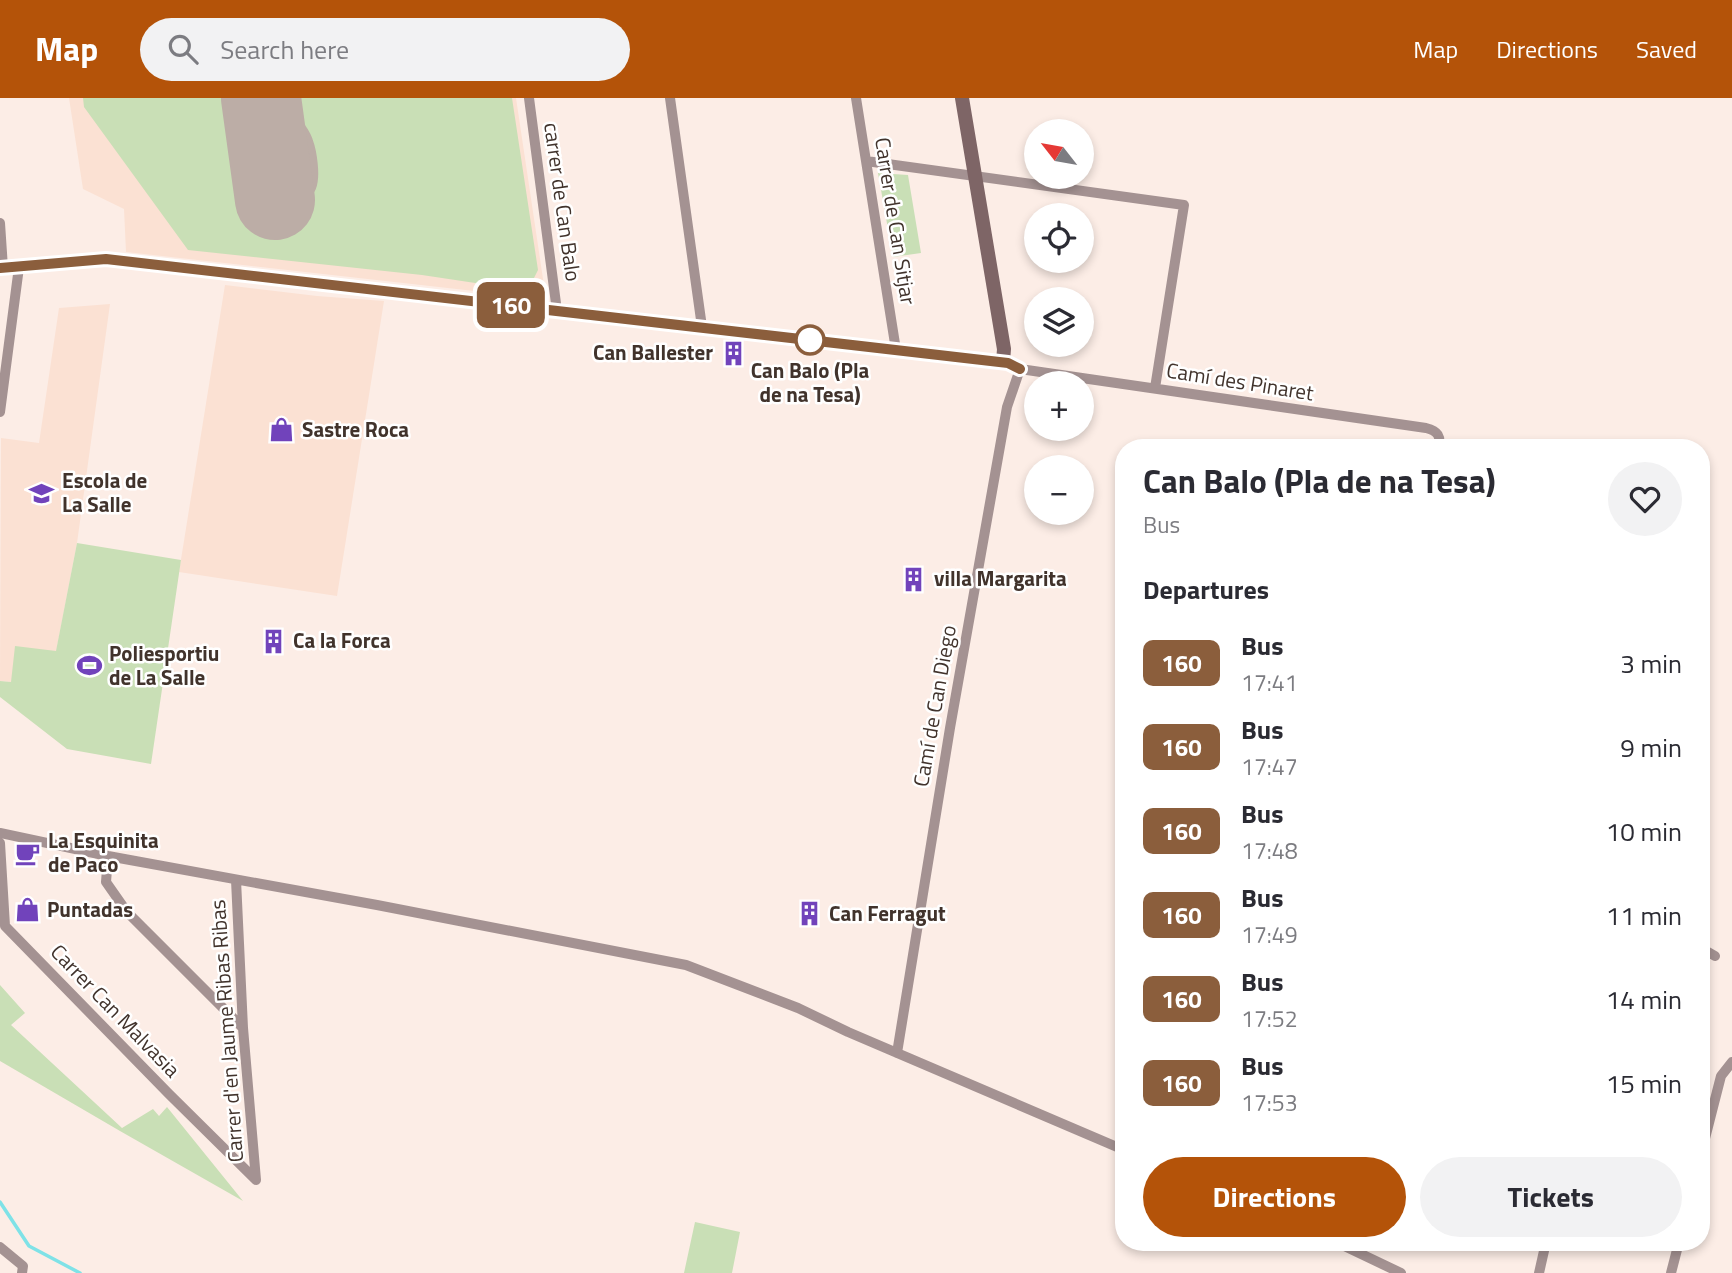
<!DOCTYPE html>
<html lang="en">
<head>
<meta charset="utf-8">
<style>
	:root { --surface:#fff; --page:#f2f2f3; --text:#2b2b33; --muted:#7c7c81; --accent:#b45309 }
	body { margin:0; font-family:"Titillium Web",sans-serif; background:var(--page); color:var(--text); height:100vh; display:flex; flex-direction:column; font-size:26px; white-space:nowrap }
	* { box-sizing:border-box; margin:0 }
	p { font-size:23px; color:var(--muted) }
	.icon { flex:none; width:38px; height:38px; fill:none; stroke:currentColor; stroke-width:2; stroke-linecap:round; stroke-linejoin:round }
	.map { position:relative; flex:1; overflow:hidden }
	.drawer { position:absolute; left:1115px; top:341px; width:595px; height:812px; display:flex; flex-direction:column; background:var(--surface); border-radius:28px; box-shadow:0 4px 10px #0003 }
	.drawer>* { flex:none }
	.badge { padding:0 14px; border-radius:10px; font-size:24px; line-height:46px }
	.needle { width:46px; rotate:301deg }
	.controls { position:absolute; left:1024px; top:21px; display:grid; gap:14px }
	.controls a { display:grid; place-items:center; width:70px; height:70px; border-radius:50%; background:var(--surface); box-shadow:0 4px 10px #0003; font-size:35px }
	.map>.badge { position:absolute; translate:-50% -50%; box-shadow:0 0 0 4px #fff }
	h2 { padding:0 28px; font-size:26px; line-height:63px }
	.round { display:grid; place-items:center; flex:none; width:74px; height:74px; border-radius:37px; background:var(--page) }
	.head { display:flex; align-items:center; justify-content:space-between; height:119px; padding:0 28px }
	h1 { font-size:33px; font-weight:700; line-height:52px }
	.primary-button { display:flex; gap:14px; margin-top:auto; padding:14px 28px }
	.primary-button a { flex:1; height:80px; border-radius:42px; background:var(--accent); color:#fff; font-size:28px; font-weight:700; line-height:80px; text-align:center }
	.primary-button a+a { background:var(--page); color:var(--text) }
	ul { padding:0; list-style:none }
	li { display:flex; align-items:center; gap:21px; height:84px; padding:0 28px }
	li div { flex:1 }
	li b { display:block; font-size:26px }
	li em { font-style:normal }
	li .badge { min-width:77px; font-weight:700; text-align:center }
	header { display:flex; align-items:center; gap:42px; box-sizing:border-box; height:98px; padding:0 35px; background:var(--accent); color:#fff }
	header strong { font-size:33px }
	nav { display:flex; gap:38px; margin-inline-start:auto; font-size:24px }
	.search { width:490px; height:63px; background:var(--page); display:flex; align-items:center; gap:18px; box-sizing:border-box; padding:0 24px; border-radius:38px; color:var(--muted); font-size:26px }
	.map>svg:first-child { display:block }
	.built { fill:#fbe1d3 }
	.green { fill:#c9dfb6 }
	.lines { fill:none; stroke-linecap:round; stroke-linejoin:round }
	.stream { stroke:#7fe2e7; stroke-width:3.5 }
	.taxiway { stroke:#bcada6; stroke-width:32 }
	.runway { stroke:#bcada6; stroke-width:80 }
	.street { stroke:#a49292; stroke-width:10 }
	.secondary { stroke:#7e6566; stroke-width:14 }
	.line-casing { stroke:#fff; stroke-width:16 }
	.line { stroke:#8b5e3c; stroke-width:10 }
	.stop-dot { fill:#fff; stroke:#8b5e3c; stroke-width:3.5 }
	.labels { text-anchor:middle; stroke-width:5; stroke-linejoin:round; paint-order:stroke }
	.street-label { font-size:21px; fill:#41332c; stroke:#fff }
	.poi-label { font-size:21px; font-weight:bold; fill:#41332c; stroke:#fff; text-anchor:start }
	.stop-label { font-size:21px; font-weight:bold; fill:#41332c; stroke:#fff }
</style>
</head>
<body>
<header>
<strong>Map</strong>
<div class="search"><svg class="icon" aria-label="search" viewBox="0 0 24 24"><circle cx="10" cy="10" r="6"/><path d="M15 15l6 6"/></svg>Search here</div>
<nav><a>Map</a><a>Directions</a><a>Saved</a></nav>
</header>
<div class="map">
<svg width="1732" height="1175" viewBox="0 0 1732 1175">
	<rect width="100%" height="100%" fill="#fcede6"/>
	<path class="built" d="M69,0H516L546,201L126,154L124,111L83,91Z
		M225,187L317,198L384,203L337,498L179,474Z
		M110,206L77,445L56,554L11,584L0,583L1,340L39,345L59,210Z"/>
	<path class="green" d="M83,0H241L257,108L314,100L306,40L281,10L280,0H512L538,172L529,190L502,189L422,177L188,152L84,9Z
		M878,75L908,77L921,155L893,159Z
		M77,445L181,462L151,666L67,651L0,599V583L11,584L15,548L56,553Z
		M0,887L25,915L11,927L122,1030L153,1011L159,1018L167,1009L243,1103L120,1033L0,963Z
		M695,1124L740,1134L732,1175H684Z"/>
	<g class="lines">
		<path class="stream" d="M0,1104L29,1148L80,1175"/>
		<path class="taxiway" d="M263,0C264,12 267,25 266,38C265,54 253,68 260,84C267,102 293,104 301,85C304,78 301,56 298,48C295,35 272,14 264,0"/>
		<path class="runway" d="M261,0L275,102"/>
		<path class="street" d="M529,0L557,213
			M670,0L702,229
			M856,0L896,252
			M866,63L1184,107L1155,290
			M0,125L3,170
			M0,170L106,161L1008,265L1020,271L1426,330C1438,333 1441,338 1439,350
			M0,314L19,169
			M0,735L108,758L377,807L686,867L798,910L848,934L1124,1052
			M0,745L5,828L169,996L256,1082
			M108,758L106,784L127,814L243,930
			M236,782L243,930L256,1082
			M1701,850L1715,858
			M897,955L950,630L1007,309L1020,271
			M1701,1056L1721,978L1732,964
			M1336,1144L1401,1175
			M0,1149L23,1168L22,1175
			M1539,1175L1546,1144
			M1671,1175L1679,1144"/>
		<path class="secondary" d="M962,0L1004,251L1003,264"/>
	</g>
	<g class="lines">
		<defs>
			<path id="line" d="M0,170L106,161L1008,265L1020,271"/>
		</defs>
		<use href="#line" class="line-casing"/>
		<use href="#line" class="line"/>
	</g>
	<defs>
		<symbol id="building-bare" viewBox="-9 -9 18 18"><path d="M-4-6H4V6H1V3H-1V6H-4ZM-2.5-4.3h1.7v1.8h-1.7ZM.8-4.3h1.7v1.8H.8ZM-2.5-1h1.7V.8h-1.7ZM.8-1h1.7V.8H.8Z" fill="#7143bb" stroke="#fff" stroke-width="2.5" paint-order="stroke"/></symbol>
		<symbol id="shop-bare" viewBox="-9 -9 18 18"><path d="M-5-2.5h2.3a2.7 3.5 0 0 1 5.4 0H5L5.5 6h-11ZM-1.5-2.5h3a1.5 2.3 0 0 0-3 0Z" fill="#7143bb" stroke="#fff" stroke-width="2.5" paint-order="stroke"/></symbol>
		<symbol id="school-bare" viewBox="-9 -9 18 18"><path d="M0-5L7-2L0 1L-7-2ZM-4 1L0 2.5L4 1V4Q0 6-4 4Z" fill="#7143bb" stroke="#fff" stroke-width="2.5" paint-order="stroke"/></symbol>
		<symbol id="stadium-bare" viewBox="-9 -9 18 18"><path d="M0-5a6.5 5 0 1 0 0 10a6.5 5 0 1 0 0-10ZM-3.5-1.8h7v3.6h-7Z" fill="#7143bb" stroke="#fff" stroke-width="2.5" paint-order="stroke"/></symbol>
		<symbol id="cafe-bare" viewBox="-9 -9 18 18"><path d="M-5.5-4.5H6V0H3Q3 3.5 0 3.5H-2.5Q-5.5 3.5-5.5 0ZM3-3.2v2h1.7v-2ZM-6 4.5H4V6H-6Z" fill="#7143bb" stroke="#fff" stroke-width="2.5" paint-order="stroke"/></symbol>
	</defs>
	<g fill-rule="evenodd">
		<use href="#building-bare" x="716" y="238" width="35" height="35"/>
		<use href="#shop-bare" x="264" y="314" width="35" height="35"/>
		<use href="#school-bare" x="24" y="378" width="35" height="35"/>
		<use href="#building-bare" x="896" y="464" width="35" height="35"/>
		<use href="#building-bare" x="256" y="526" width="35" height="35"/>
		<use href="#stadium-bare" x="72" y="550" width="35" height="35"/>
		<use href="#cafe-bare" x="10" y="738" width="35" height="35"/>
		<use href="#shop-bare" x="10" y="794" width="35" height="35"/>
		<use href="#building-bare" x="792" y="798" width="35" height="35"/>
	</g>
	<circle class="stop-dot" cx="810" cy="242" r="14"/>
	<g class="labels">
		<g class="street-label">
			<text transform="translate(562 104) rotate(82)" y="7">carrer de Can Balo</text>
			<text transform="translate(895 123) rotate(81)" y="7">Carrer de Can Sitjar</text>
			<text transform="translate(1240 284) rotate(9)" y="7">Camí des Pinaret</text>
			<text transform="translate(935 608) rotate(-80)" y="7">Camí de Can Diego</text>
			<text transform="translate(115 913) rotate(46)" y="7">Carrer Can Malvasia</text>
			<text transform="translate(227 933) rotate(-94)" y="7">Carrer d'en Jaume Ribas Ribas</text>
		</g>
		<g class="poi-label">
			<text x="713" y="262" text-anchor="end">Can Ballester</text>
			<text x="302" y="339">Sastre Roca</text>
			<text x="62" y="390">Escola de<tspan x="62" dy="24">La Salle</tspan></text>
			<text x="934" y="488">villa Margarita</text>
			<text x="293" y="550">Ca la Forca</text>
			<text x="109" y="563">Poliesportiu<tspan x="109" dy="24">de La Salle</tspan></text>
			<text x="48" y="750">La Esquinita<tspan x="48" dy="24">de Paco</tspan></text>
			<text x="47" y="819">Puntadas</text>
			<text x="829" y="823">Can Ferragut</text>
		</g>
		<g class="stop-label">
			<text x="810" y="280">Can Balo (Pla<tspan x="810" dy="24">de na Tesa)</tspan></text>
		</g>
	</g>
</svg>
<div class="controls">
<a><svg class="needle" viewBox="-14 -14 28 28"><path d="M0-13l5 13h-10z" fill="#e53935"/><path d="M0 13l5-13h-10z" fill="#7c7c81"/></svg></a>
<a><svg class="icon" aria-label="locate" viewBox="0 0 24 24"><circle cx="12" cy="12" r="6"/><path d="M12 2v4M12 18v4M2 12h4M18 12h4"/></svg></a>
<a><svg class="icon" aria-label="layers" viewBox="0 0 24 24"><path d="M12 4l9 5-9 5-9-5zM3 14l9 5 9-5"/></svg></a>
<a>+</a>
<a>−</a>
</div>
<b class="badge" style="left:511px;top:207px;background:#8b5e3c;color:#fff">160</b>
<section class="drawer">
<div class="head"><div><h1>Can Balo (Pla de na Tesa)</h1><p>Bus</p></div><a class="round"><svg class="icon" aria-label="heart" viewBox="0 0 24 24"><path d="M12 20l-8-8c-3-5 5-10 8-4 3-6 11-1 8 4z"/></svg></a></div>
<h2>Departures</h2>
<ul>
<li><span class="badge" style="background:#8b5e3c;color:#fff">160</span><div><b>Bus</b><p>17:41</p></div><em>3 min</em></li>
<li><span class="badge" style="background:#8b5e3c;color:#fff">160</span><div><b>Bus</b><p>17:47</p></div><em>9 min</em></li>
<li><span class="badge" style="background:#8b5e3c;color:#fff">160</span><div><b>Bus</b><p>17:48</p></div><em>10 min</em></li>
<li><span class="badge" style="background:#8b5e3c;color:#fff">160</span><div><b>Bus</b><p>17:49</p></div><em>11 min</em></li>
<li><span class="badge" style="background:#8b5e3c;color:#fff">160</span><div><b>Bus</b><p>17:52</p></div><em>14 min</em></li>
<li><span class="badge" style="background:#8b5e3c;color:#fff">160</span><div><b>Bus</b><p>17:53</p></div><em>15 min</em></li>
</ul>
<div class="primary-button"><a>Directions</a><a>Tickets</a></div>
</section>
</div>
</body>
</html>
